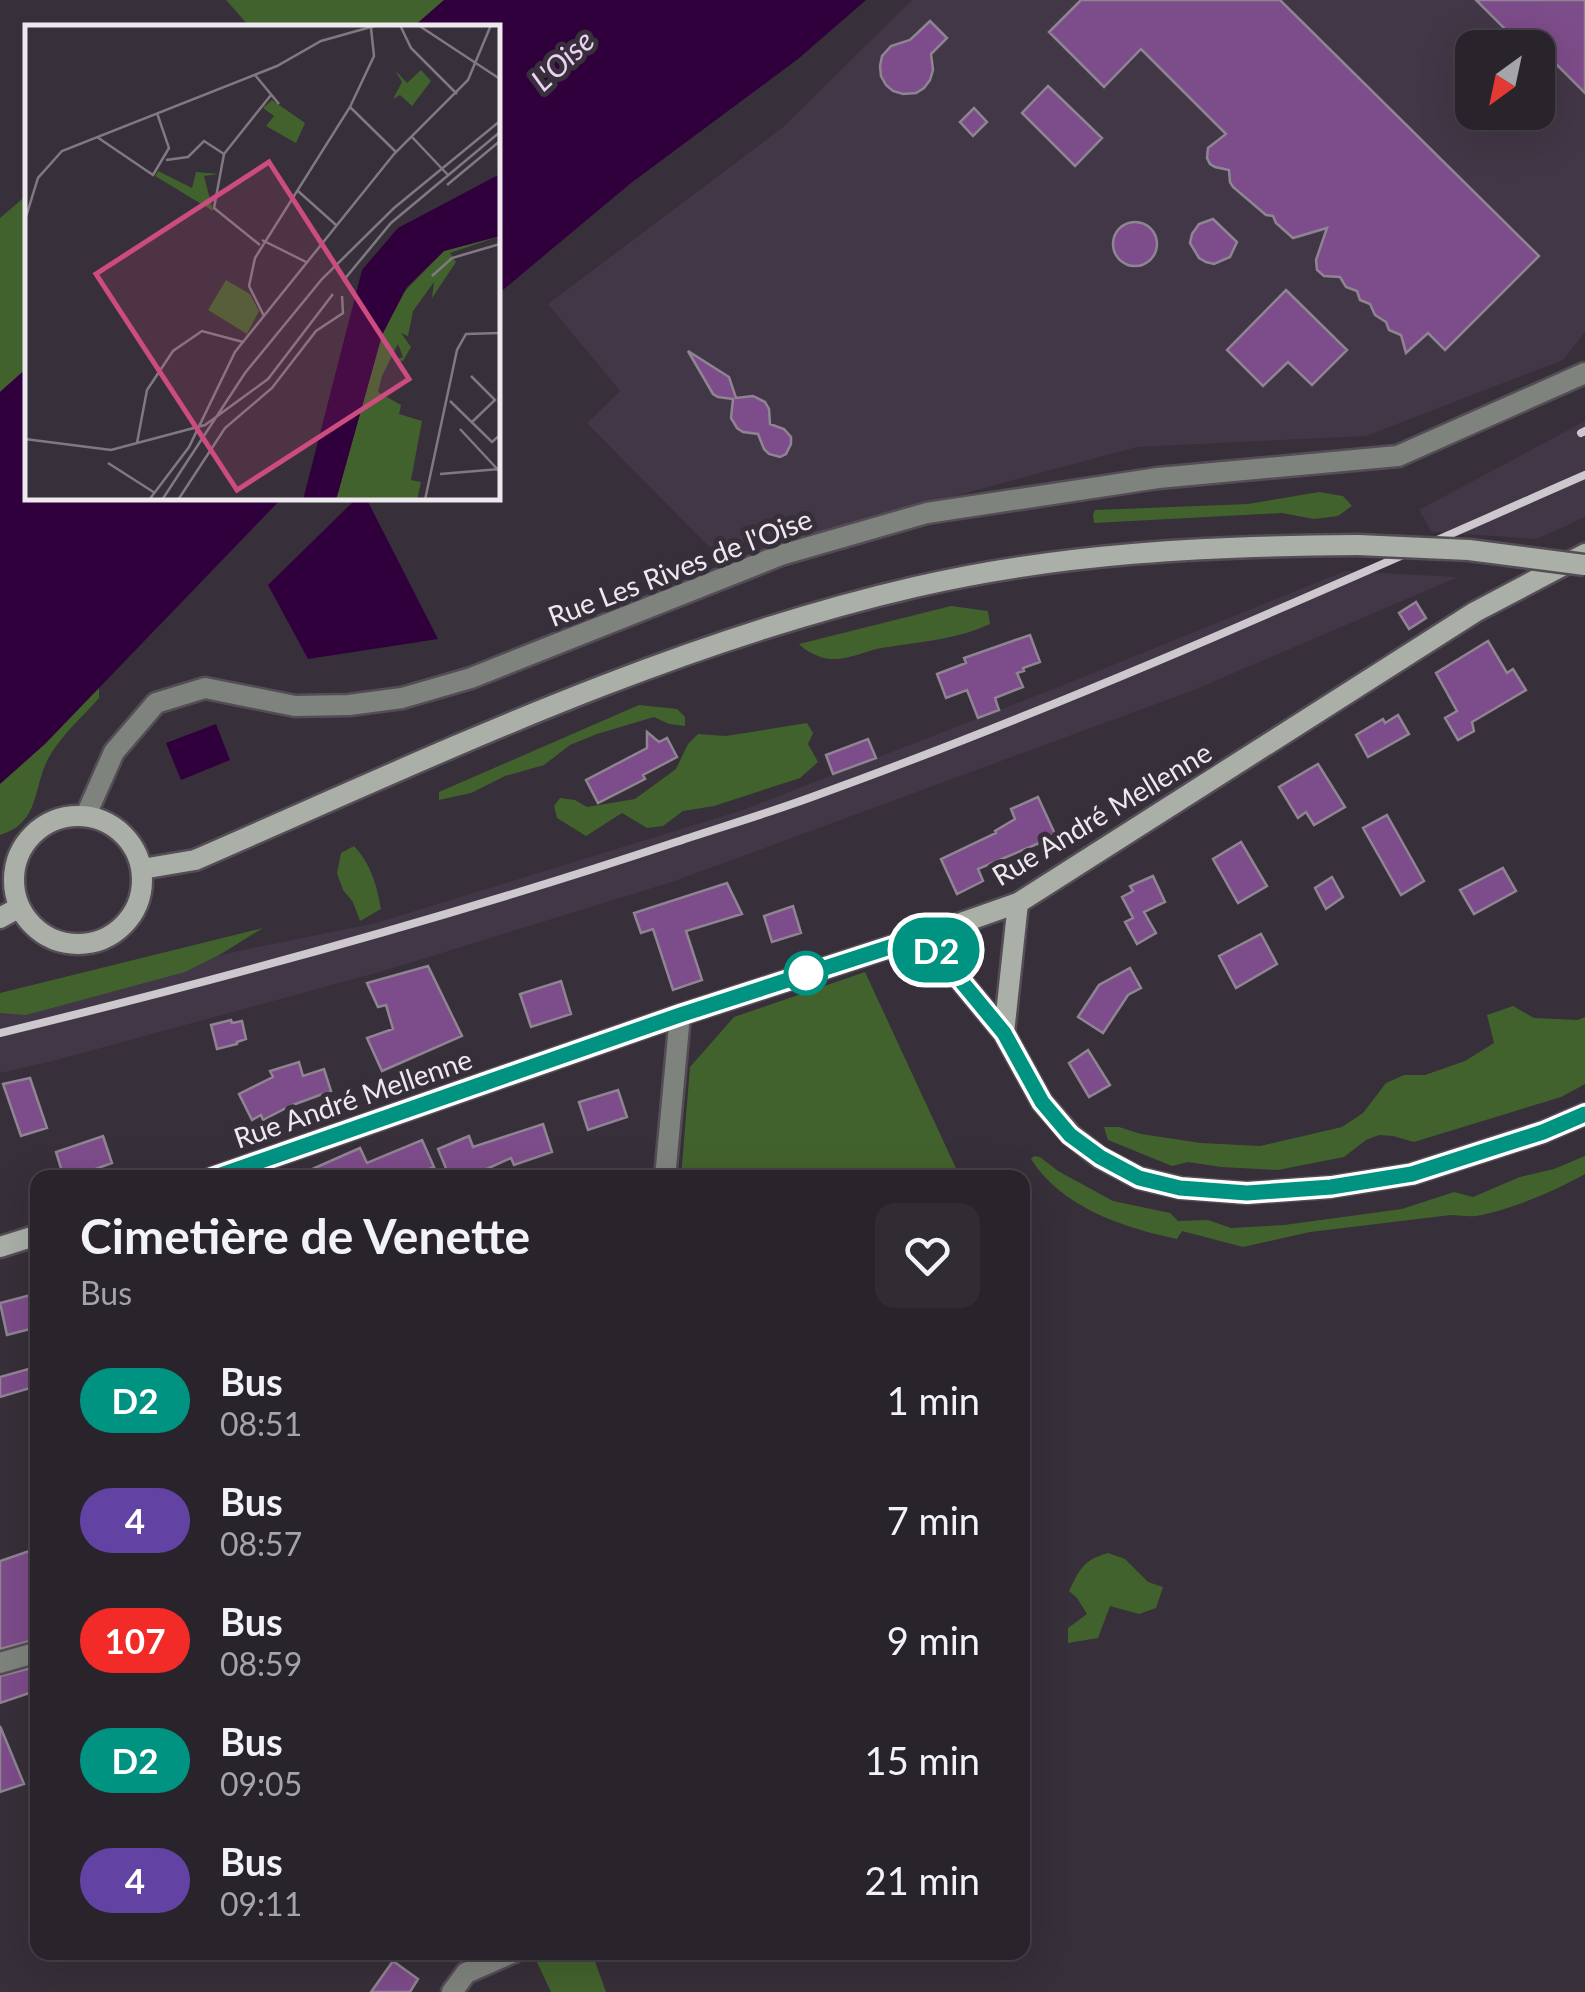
<!DOCTYPE html>
<html lang="fr">
<head>
<meta charset="utf-8">
<style>
	:root { --surface:#29232b; --page:#312b33; --text:#f1f3f6; --muted:#a5a4a9; --line:#454047 }
	body { margin:0; font-family:Lato,sans-serif; background:var(--page); color:var(--text); height:100vh; display:flex; flex-direction:column; font-size:38px; white-space:nowrap }
	* { box-sizing:border-box; margin:0 }
	p { font-size:32px; color:var(--muted) }
	.icon { flex:none; width:55px; height:55px; fill:none; stroke:currentColor; stroke-width:2; stroke-linecap:round; stroke-linejoin:round }
	.map { position:relative; flex:1; overflow:hidden }
	.details { position:absolute; left:30px; top:1170px; width:1000px; height:790px; display:flex; flex-direction:column; background:var(--surface); border-radius:20px; box-shadow:0 10px 40px #0002,0 0 0 2px var(--line) }
	.details>* { flex:none }
	.badge { padding:0 20px; border-radius:32px; font-size:35px; line-height:65px }
	.needle { width:65px; rotate:213deg }
	.buttons { position:absolute; left:1455px; top:30px; display:grid; gap:20px }
	.buttons a { display:grid; place-items:center; width:100px; height:100px; border-radius:20px; background:var(--surface); box-shadow:0 10px 40px #0002,0 0 0 2px var(--line); font-size:50px }
	.map>.badge { position:absolute; translate:-50% -50%; box-shadow:0 0 0 5px #fff }
	.round { display:grid; place-items:center; flex:none; width:105px; height:105px; border-radius:20px; background:var(--page) }
	.summary { display:flex; align-items:center; justify-content:space-between; height:170px; padding:0 50px }
	h1 { font-size:48px; font-weight:700; line-height:75px }
	ul { padding:0; list-style:none }
	li { display:flex; align-items:center; gap:30px; height:120px; padding:0 50px }
	li div { flex:1 }
	li b { display:block; font-size:38px }
	li em { font-style:normal }
	li .badge { min-width:110px; font-weight:700; text-align:center }
	.map>svg:first-child { display:block }
	.built { fill:#423746; fill-rule:evenodd }
	.green { fill:#42622d }
	.water { fill:#2f003b }
	.building { fill:#7d4c8a; stroke:#8f8592; stroke-width:2.5 }
	.lines { fill:none; stroke-linecap:round; stroke-linejoin:round }
	.street-casing { stroke:#544d56; stroke-width:25 }
	.secondary-casing { stroke:#544d56; stroke-width:25 }
	.street { stroke:#7f837d; stroke-width:20 }
	.secondary { stroke:#aab0a7; stroke-width:20 }
	.rail { stroke:#cdc8ce; stroke-width:8 }
	.secondary-bridge-casing { stroke:#544d56; stroke-width:25; stroke-linecap:butt }
	.secondary-bridge { stroke:#aab0a7; stroke-width:20 }
	.line-casing { stroke:#fff; stroke-width:22 }
	.line { stroke:#009382; stroke-width:15 }
	.stop-dot { fill:#fff; stroke:#009382; stroke-width:5 }
	.labels { text-anchor:middle; stroke-width:10; stroke-linejoin:round; paint-order:stroke }
	.street-label { font-size:28px; fill:#eee9ef; stroke:#372f39 }
	.water-label { font-size:30px; font-style:italic; fill:#edd1f4; stroke:#372f39 }
	.inset-road { fill:none; stroke:#807982; stroke-width:2.5 }
	.view { fill:#cd4c80; fill-opacity:0.15; stroke:#cd4c80; stroke-width:5 }
	.inset-edge { fill:none; stroke:#eee9ef; stroke-width:5 }
</style>
</head>
<body>
<div class="map">
<svg width="1585" height="1992" viewBox="0 0 1585 1992">
	<rect width="100%" height="100%" fill="#372f39"/>
	<path class="built" d="M912,0H1585V332L1563,360L1366,436L1137,447L721,559L587,423L620,391L548,304L782,128ZM1472,48H1538V112H1472Z
		M1585,421V517L1537,539L1432,532L1419,510Z
		M1345,571L1458,577L1194,690L672,882L383,971L53,1061L0,1073V1007L243,950L376,923L743,810L1071,682Z"/>
	<path class="green" d="M226,0H444L413,28L250,27Z
		M27,195V368L0,392V218Z
		M1319,492L1343,496L1352,506L1338,516L1314,519L1282,513L1094,523L1093,515L1095,510L1248,504Z
		M951,606L988,611L990,624C955,640 918,642 881,648C866,651 850,659 834,659C823,660 806,652 799,644Z
		M99,677V698C83,716 65,732 52,752C31,784 43,822 0,835V781Z
		M639,705L677,709L685,717V726L669,724L654,717L597,734L570,745L544,765L505,776L471,793L439,800V792Z
		M807,723L813,733L808,744L818,762L800,778L714,806L683,811L663,826L647,828L622,813L586,836L557,818L554,806L560,798L575,800L587,807L635,799L676,769L688,744L698,734L726,736Z
		M354,846C371,864 377,886 381,909L360,921L353,902L343,890L337,873L341,853Z
		M263,928L221,954L185,972L26,1015L0,1013V993Z
		M865,972L960,1177H681L690,1067L734,1017Z
		M1513,1006L1534,1018L1578,1020L1585,1017V1084L1561,1097L1414,1142L1393,1136L1379,1135L1366,1140L1344,1157L1278,1170L1221,1167L1188,1162L1172,1166L1108,1140L1104,1127H1119L1141,1134L1201,1143L1260,1146L1342,1127L1363,1113L1386,1083L1404,1075H1425L1465,1061L1494,1043L1487,1015Z
		M1034,1156L1040,1157L1058,1171L1113,1201L1170,1213L1178,1221L1208,1220L1231,1228L1284,1225L1402,1209L1454,1192L1473,1197L1520,1177L1554,1169L1585,1156V1174C1555,1191 1510,1210 1476,1216C1468,1217 1459,1215 1451,1215L1310,1232L1243,1247L1182,1231L1177,1239C1124,1228 1061,1207 1031,1159Z
		M1108,1553L1125,1559L1148,1582L1163,1587L1156,1608L1139,1614L1110,1606L1098,1638L1068,1643V1628L1087,1614L1077,1598L1069,1591C1080,1569 1083,1560 1108,1553Z
		M549,1953H592L606,1992H551L536,1960Z"/>
	<path class="water" d="M444,0H866L798,59L631,183L498,294V28L413,27Z
		M27,368L28,498H282L45,744L0,784V392Z
		M357,498H366L438,639L308,659L268,585Z
		M216,724L230,760L181,780L166,743Z"/>
	<path class="building" d="M1081,0H1280L1539,256L1445,350L1428,333L1406,353L1401,335L1389,330L1386,322L1375,315L1370,304L1360,300L1357,291L1346,287L1340,277L1324,276L1317,270L1316,260L1327,228L1293,238L1276,223L1273,216L1266,215L1233,187L1230,182L1229,170L1215,167L1210,164L1207,158L1208,148L1226,134L1141,49L1104,87L1049,32Z
		M1476,0H1585V93L1531,39L1523,47Z
		M930,21L947,38L931,54L933,70L930,80L924,88L916,93L903,94L893,91L886,85L881,76L880,66L882,56L891,46L910,40Z
		M1048,86L1102,138L1075,166L1022,113Z
		M974,108L987,122L973,136L960,122Z
		M1213,219L1237,242L1230,257L1214,264L1206,262L1199,258L1190,243L1192,234L1199,224Z
		M1113 244a22 22 0 1 1 44 0a22 22 0 1 1-44 0Z
		M1286,290L1347,350L1312,385L1288,362L1263,386L1227,350Z
		M688,351L729,377L736,398L753,396L765,402L769,409L770,424L784,429L791,437V444L786,454L780,457L769,454L764,449L758,434L743,432L737,428L731,418L733,399L718,397L713,394Z
		M1416,602L1426,618L1409,629L1399,613Z
		M1030,635L1040,662L1023,668L1024,671L1017,673L1023,687L995,698L999,710L978,718L967,690L946,698L937,674L966,663L964,658Z
		M1488,641L1507,673L1513,669L1526,690L1472,722L1474,731L1458,740L1445,718L1457,711L1436,673Z
		M1398,715L1409,734L1368,757L1356,735L1383,719L1385,723Z
		M647,732L659,742L667,738L677,757L643,775L645,779L598,803L586,780L647,748Z
		M868,739L876,758L833,774L826,755Z
		M1318,764L1345,807L1314,825L1306,812L1298,818L1279,787Z
		M1038,797L1056,836L978,869L983,881L957,894L941,859L996,833L995,831L1015,819L1011,809Z
		M1387,815L1424,881L1401,895L1363,828Z
		M1241,842L1267,886L1238,903L1213,859Z
		M1503,868L1516,891L1474,914L1460,890Z
		M1153,876L1165,902L1144,912L1156,933L1137,944L1125,922L1133,918L1122,897L1133,891L1130,886Z
		M1332,877L1343,897L1326,909L1315,888Z
		M727,883L742,914L686,931L702,980L673,990L653,929L641,933L634,913Z
		M793,906L801,933L772,942L764,916Z
		M1261,934L1277,964L1236,988L1219,956Z
		M428,966L462,1036L382,1071L367,1038L393,1029L386,1005L378,1007L367,983Z
		M1130,968L1141,988L1128,995L1103,1033L1078,1017L1099,985Z
		M561,981L571,1014L531,1027L520,994Z
		M231,1020L232,1023L242,1021L246,1039L237,1042V1044L217,1049L211,1025Z
		M1088,1050L1110,1085L1089,1097L1069,1063Z
		M299,1062L303,1076L324,1069L331,1091L290,1106L263,1120L261,1115L252,1120L239,1094L273,1077L270,1071Z
		M30,1078L47,1128L21,1136L3,1084Z
		M618,1090L627,1117L588,1130L579,1102Z
		M543,1124L552,1152L514,1165L511,1158L467,1178H450L438,1149L469,1136L473,1147Z
		M103,1136L112,1163L71,1178H64L56,1152Z
		M422,1140L434,1167L408,1178H292L360,1148L367,1163Z
		M38,1293V1327L7,1335L0,1303Z
		M32,1368L37,1386L0,1397V1377Z
		M38,1548V1639L0,1649V1561Z
		M38,1666V1690L0,1703V1676Z
		M0,1726L24,1784L0,1792Z
		M393,1961L418,1979L410,1992H371Z"/>
	<g class="lines">
		<defs>
			<path id="street" d="M86,815L114,752L156,703L205,688L295,706L349,705L402,698L471,678L781,555L927,513L1158,478L1398,456L1585,373
				M665,1178L680,1015
				M0,1663L38,1652
				M466,1973L514,1952
				M452,1992L466,1973"/>
			<path id="secondary" d="M14 880a64 64 0 1 1 128 0a64 64 0 1 1-128 0Z
				M142,869L195,860C430,758 664,645 915,587C1061,553 1209,546 1358,545
				M0,918L20,907
				M924,936L1004,1033L1042,1102L1071,1135L1099,1157L1139,1178L1181,1188L1247,1193L1331,1187L1412,1174L1543,1132L1585,1114
				M1004,1033L1018,903
				M212,1178L680,1015L924,936L1018,903L1475,612L1585,554
				M0,1247L38,1235"/>
		</defs>
		<use href="#street" class="street-casing"/>
		<use href="#secondary" class="secondary-casing"/>
		<use href="#street" class="street"/>
		<use href="#secondary" class="secondary"/>
		<path class="rail" d="M1581,433L1585,431
			M0,1033C228,978 453,916 676,842C724,826 772,812 820,794C1080,700 1332,586 1585,475"/>
		<defs>
			<path id="secondary-bridge" d="M1358,545L1469,550L1585,565"/>
		</defs>
		<use href="#secondary-bridge" class="secondary-bridge-casing"/>
		<use href="#secondary-bridge" class="secondary-bridge"/>
	</g>
	<g class="lines">
		<defs>
			<path id="line" d="M212,1178L680,1015L924,936L1004,1033L1042,1102L1070,1135L1100,1157L1139,1178L1180,1188L1247,1193L1331,1187L1412,1174L1543,1132L1585,1114"/>
		</defs>
		<use href="#line" class="line-casing"/>
		<use href="#line" class="line"/>
	</g>
	<circle class="stop-dot" cx="806" cy="973" r="20"/>
	<g class="labels">
		<g class="street-label">
			<text transform="translate(680 568) rotate(-21)" y="10">Rue Les Rives de l'Oise</text>
			<text transform="translate(1102 814) rotate(-31)" y="10">Rue André Mellenne</text>
			<text transform="translate(353 1099) rotate(-19)" y="10">Rue André Mellenne</text>
		</g>
		<g class="water-label">
			<text transform="translate(563 61) rotate(-43)" y="10">L'Oise</text>
		</g>
	</g>
	<g transform="translate(25 25)">
		<rect width="475" height="475" fill="#372f39"/>
		<path d="M370,45L382,58L396,45L406,56L387,81L375,70L368,74L377,57ZM247,75L280,98L271,118L241,101L249,91L238,83ZM133,146L167,163L171,147L194,149L179,151L188,186L130,151ZM475,211L425,228L431,237L407,273L409,257L388,286L383,311L376,308L386,322L378,336L369,335L378,332L373,319L357,351L353,367L376,380L374,389L397,396L386,455L396,457L392,475H311L357,310L377,269L419,226ZM201,255L225,269L234,286L222,309L183,285Z" fill="#42622d"/>
		<path d="M475,149V211L419,226L382,262L357,310L311,475H278L337,245L373,203Z" fill="#2f003b"/>
		<path class="inset-road" d="M375,0L386,23L432,69M393,0L475,54M230,50L254,79M325,82L371,127M72,112L128,150L144,123L132,88M387,112L424,151M141,135L163,132L179,116L199,129M422,160L475,116M273,166L311,200M0,195L13,153L37,126L252,41L296,16L353,0M237,215L281,237M235,220L189,183L199,129L246,70M407,251L427,233L475,219M318,256L366,198L475,107M239,291L224,261L230,233L325,82L349,31L346,3M446,351L470,375L447,397M425,376L467,417L475,410M435,404L475,447M0,414L86,425L180,400L243,354L308,269M112,418L122,365L148,326L177,306L218,317M83,438L130,468M415,449L475,444M124,475L164,422L210,327L369,129L443,55L466,0M137,475L220,348L297,254L369,183L475,96M153,475L200,403L247,363L291,306L318,288L317,271M400,475L432,325L441,309L475,308"/>
		<path class="view" d="M244,137L384,354L212,465L71,249Z"/>
		<rect width="475" height="475" class="inset-edge"/>
	</g>
</svg>
<div class="buttons">
<a><svg class="needle" viewBox="-14 -14 28 28"><path d="M0-13l5 13h-10z" fill="#e53935"/><path d="M0 13l5-13h-10z" fill="#a5a4a9"/></svg></a>
</div>
<b class="badge" style="left:936px;top:950px;background:#009382;color:#fff">D2</b>
<section class="details">
<div class="summary"><div><h1>Cimetière de Venette</h1><p>Bus</p></div><a class="round"><svg class="icon" aria-label="heart" viewBox="0 0 24 24"><path d="M12 20l-8-8c-3-5 5-10 8-4 3-6 11-1 8 4z"/></svg></a></div>
<ul>
<li><span class="badge" style="background:#009382;color:#fff">D2</span><div><b>Bus</b><p>08:51</p></div><em>1 min</em></li>
<li><span class="badge" style="background:#6243a4;color:#fff">4</span><div><b>Bus</b><p>08:57</p></div><em>7 min</em></li>
<li><span class="badge" style="background:#f22b29;color:#fff">107</span><div><b>Bus</b><p>08:59</p></div><em>9 min</em></li>
<li><span class="badge" style="background:#009382;color:#fff">D2</span><div><b>Bus</b><p>09:05</p></div><em>15 min</em></li>
<li><span class="badge" style="background:#6243a4;color:#fff">4</span><div><b>Bus</b><p>09:11</p></div><em>21 min</em></li>
</ul>
</section>
</div>
</body>
</html>
